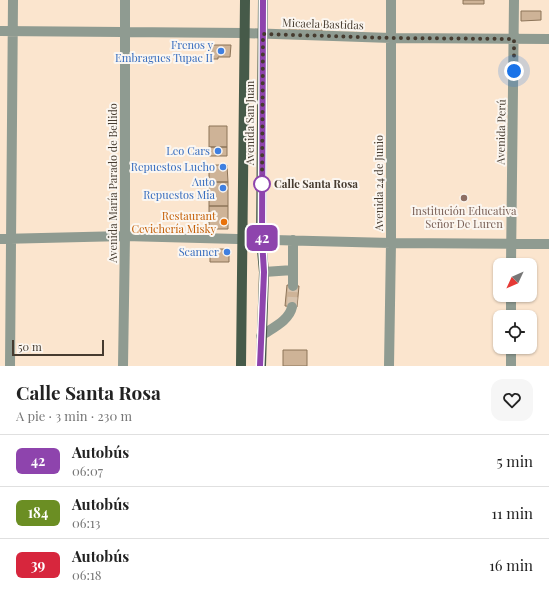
<!DOCTYPE html>
<html lang="es">
<head>
<meta charset="utf-8">
<style>
	:root { --surface:#fff; --page:#f6f6f6; --text:#222; --muted:#767676; --line:#e0e0e0 }
	body { margin:0; font-family:"Playfair Display",serif; background:var(--page); color:var(--text); height:100vh; display:flex; flex-direction:column; font-size:15px; white-space:nowrap }
	* { box-sizing:border-box; margin:0 }
	p { font-size:13px; color:var(--muted) }
	.icon { flex:none; width:22px; height:22px; fill:none; stroke:currentColor; stroke-width:2; stroke-linecap:round; stroke-linejoin:round }
	.map { position:relative; height:366px; overflow:hidden }
	.drawer { display:flex; flex-direction:column; background:var(--surface); flex:1 }
	.drawer>* { flex:none }
	.badge { padding:0 8px; border-radius:6px; font-size:14px; line-height:26px }
	.needle { width:26px; rotate:226deg }
	.tools { position:absolute; left:493px; top:258px; display:grid; gap:8px }
	.tools a { display:grid; place-items:center; width:44px; height:44px; border-radius:8px; background:var(--surface); box-shadow:0 1px 3px #0004; font-size:20px }
	.scale { position:absolute; left:12px; bottom:10px; width:92px; box-sizing:border-box; padding-left:4px; border:2px solid #463b2f; border-top:0; font-size:11px; line-height:14px; white-space:nowrap; color:#463b2f; -webkit-text-stroke:3px #fbf6f0; paint-order:stroke }
	.you { position:absolute; width:20px; height:20px; margin:-10px; border:3px solid #fff; border-radius:50%; background:#1a73e8; box-shadow:0 0 0 6px #1a73e833 }
	.map>.badge { position:absolute; translate:-50% -50%; box-shadow:0 0 0 2px #fff }
	.round { display:grid; place-items:center; flex:none; width:42px; height:42px; border-radius:12px; background:var(--page) }
	.overview { display:flex; align-items:center; justify-content:space-between; height:68px; padding:0 16px }
	h1 { font-size:19px; font-weight:700; line-height:30px }
	ul { padding:0; list-style:none }
	li { display:flex; align-items:center; gap:12px; height:52px; padding:0 16px; border-top:1px solid var(--line) }
	li div { flex:1 }
	li b { display:block; font-size:15px }
	li em { font-style:normal }
	li .badge { min-width:44px; font-weight:700; text-align:center }
	.map>svg:first-child { display:block }
	.building { fill:#ceb397; stroke:#8c7459 }
	.lines { fill:none; stroke-linecap:round; stroke-linejoin:round }
	.minor-tunnel { stroke:#d7c3ae; stroke-width:10; stroke-dasharray:10 5; stroke-linecap:butt }
	.minor { stroke:#8f9b91; stroke-width:10 }
	.major { stroke:#465a49; stroke-width:10 }
	.line-casing { stroke:#fff; stroke-width:9 }
	.line { stroke:#8e44ad; stroke-width:6 }
	.walk { stroke:#463b2f; stroke-width:4; stroke-dasharray:0 7.2 }
	.shop-dot { fill:#3f7fe0; stroke:#fbf6f0; stroke-width:1.5 }
	.stop-dot { fill:#fff; stroke:#8e44ad; stroke-width:2 }
	.education-dot { fill:#8d6e63; stroke:#fbf6f0; stroke-width:1.5 }
	.food-dot { fill:#e8710a; stroke:#fbf6f0; stroke-width:1.5 }
	.labels { text-anchor:middle; stroke-width:4; stroke-linejoin:round; paint-order:stroke }
	.street-label { font-size:11px; fill:#463b2f; stroke:#fbf6f0 }
	.shop-label { font-size:11px; fill:#366cbe; stroke:#fbf6f0; text-anchor:end }
	.stop-label { font-size:11px; font-weight:bold; fill:#463b2f; stroke:#fbf6f0; text-anchor:start }
	.education-label { font-size:11px; fill:#785e54; stroke:#fbf6f0 }
	.food-label { font-size:11px; fill:#c56008; stroke:#fbf6f0; text-anchor:end }
</style>
</head>
<body>
<div class="map">
<svg width="549" height="366" viewBox="0 0 549 366">
	<rect width="100%" height="100%" fill="#fbe5ce"/>
	<path class="building" d="M463,0H484V4H463Z
		M521,11H541V20L521,21Z
		M289,24H322V31H289Z
		M212,45H231L230,57H218V59H211Z
		M209,126H227V147H209Z
		M209,147H227V156H209Z
		M209,165H227L228,182H209Z
		M209,182H228V206H209Z
		M209,206H228V229H209Z
		M210,249H229V262H210Z
		M287,285L299,286L297,307L285,306Z
		M283,350H307V366H283Z"/>
	<g class="lines">
		<path class="minor-tunnel" d="M292,307L293,286"/>
		<path class="minor" d="M0,31L244,33L391,38L549,39
			M0,239L125,236L391,243L549,244
			M511,265L514,0
			M293,270V240
			M264,272L293,270V286
			M511,317V295
			M261,336C272,328 289,321 292,307
			M10,366L13,0
			M123,366L125,236V0
			M389,366L391,243V0
			M511,366V347"/>
		<path class="major" d="M241,366L245,0
			M261,366L264,272L261,240L263,0"/>
	</g>
	<g class="lines">
		<defs>
			<path id="line" d="M260,366L264,272L262,240L263,0"/>
		</defs>
		<use href="#line" class="line-casing"/>
		<use href="#line" class="line"/>
		<path class="walk" d="M262,184L263,34L391,38L514,39V71"/>
	</g>
	<g class="shop-dot">
		<circle cx="221" cy="51" r="4"/>
		<circle cx="218" cy="151" r="4"/>
		<circle cx="223" cy="167" r="4"/>
		<circle cx="223" cy="188" r="4"/>
		<circle cx="227" cy="252" r="4"/>
	</g>
	<circle class="stop-dot" cx="262" cy="184" r="8"/>
	<circle class="education-dot" cx="464" cy="198" r="4"/>
	<circle class="food-dot" cx="224" cy="222" r="4"/>
	<g class="labels">
		<g class="street-label">
			<text transform="translate(323 24) rotate(2)" y="4">Micaela Bastidas</text>
			<text transform="translate(250 123) rotate(-90)" y="4">Avenida San Juan</text>
			<text transform="translate(501 132) rotate(-89)" y="4">Avenida Perú</text>
			<text transform="translate(113 183) rotate(-90)" y="4">Avenida María Parado de Bellido</text>
			<text transform="translate(379 183) rotate(-90)" y="4">Avenida 24 de Junio</text>
		</g>
		<g class="shop-label">
			<text x="213" y="49">Frenos y<tspan x="213" dy="13">Embragues Tupac II</tspan></text>
			<text x="210" y="155">Leo Cars</text>
			<text x="215" y="171">Repuestos Lucho</text>
			<text x="215" y="186">Auto<tspan x="215" dy="13">Repuestos Mia</tspan></text>
			<text x="219" y="256">Scanner</text>
		</g>
		<g class="stop-label">
			<text x="274" y="188">Calle Santa Rosa</text>
		</g>
		<g class="education-label">
			<text x="464" y="215">Institución Educativa<tspan x="464" dy="13">Señor De Luren</tspan></text>
		</g>
		<g class="food-label">
			<text x="216" y="220">Restaurant<tspan x="216" dy="13">Cevichería Misky</tspan></text>
		</g>
	</g>
</svg>
<div class="tools">
<a><svg class="needle" viewBox="-14 -14 28 28"><path d="M0-13l5 13h-10z" fill="#e53935"/><path d="M0 13l5-13h-10z" fill="#767676"/></svg></a>
<a><svg class="icon" aria-label="locate" viewBox="0 0 24 24"><circle cx="12" cy="12" r="6"/><path d="M12 2v4M12 18v4M2 12h4M18 12h4"/></svg></a>
</div>
<div class="scale">50 m</div>
<div class="you" style="left:514px;top:71px"></div>
<b class="badge" style="left:262px;top:238px;background:#8e44ad;color:#fff">42</b>
</div>
<section class="drawer">
<div class="overview"><div><h1>Calle Santa Rosa</h1><p>A pie · 3 min · 230 m</p></div><a class="round"><svg class="icon" aria-label="heart" viewBox="0 0 24 24"><path d="M12 20l-8-8c-3-5 5-10 8-4 3-6 11-1 8 4z"/></svg></a></div>
<ul>
<li><span class="badge" style="background:#8e44ad;color:#fff">42</span><div><b>Autobús</b><p>06:07</p></div><em>5 min</em></li>
<li><span class="badge" style="background:#6b8e23;color:#fff">184</span><div><b>Autobús</b><p>06:13</p></div><em>11 min</em></li>
<li><span class="badge" style="background:#d7263d;color:#fff">39</span><div><b>Autobús</b><p>06:18</p></div><em>16 min</em></li>
</ul>
</section>
</body>
</html>
